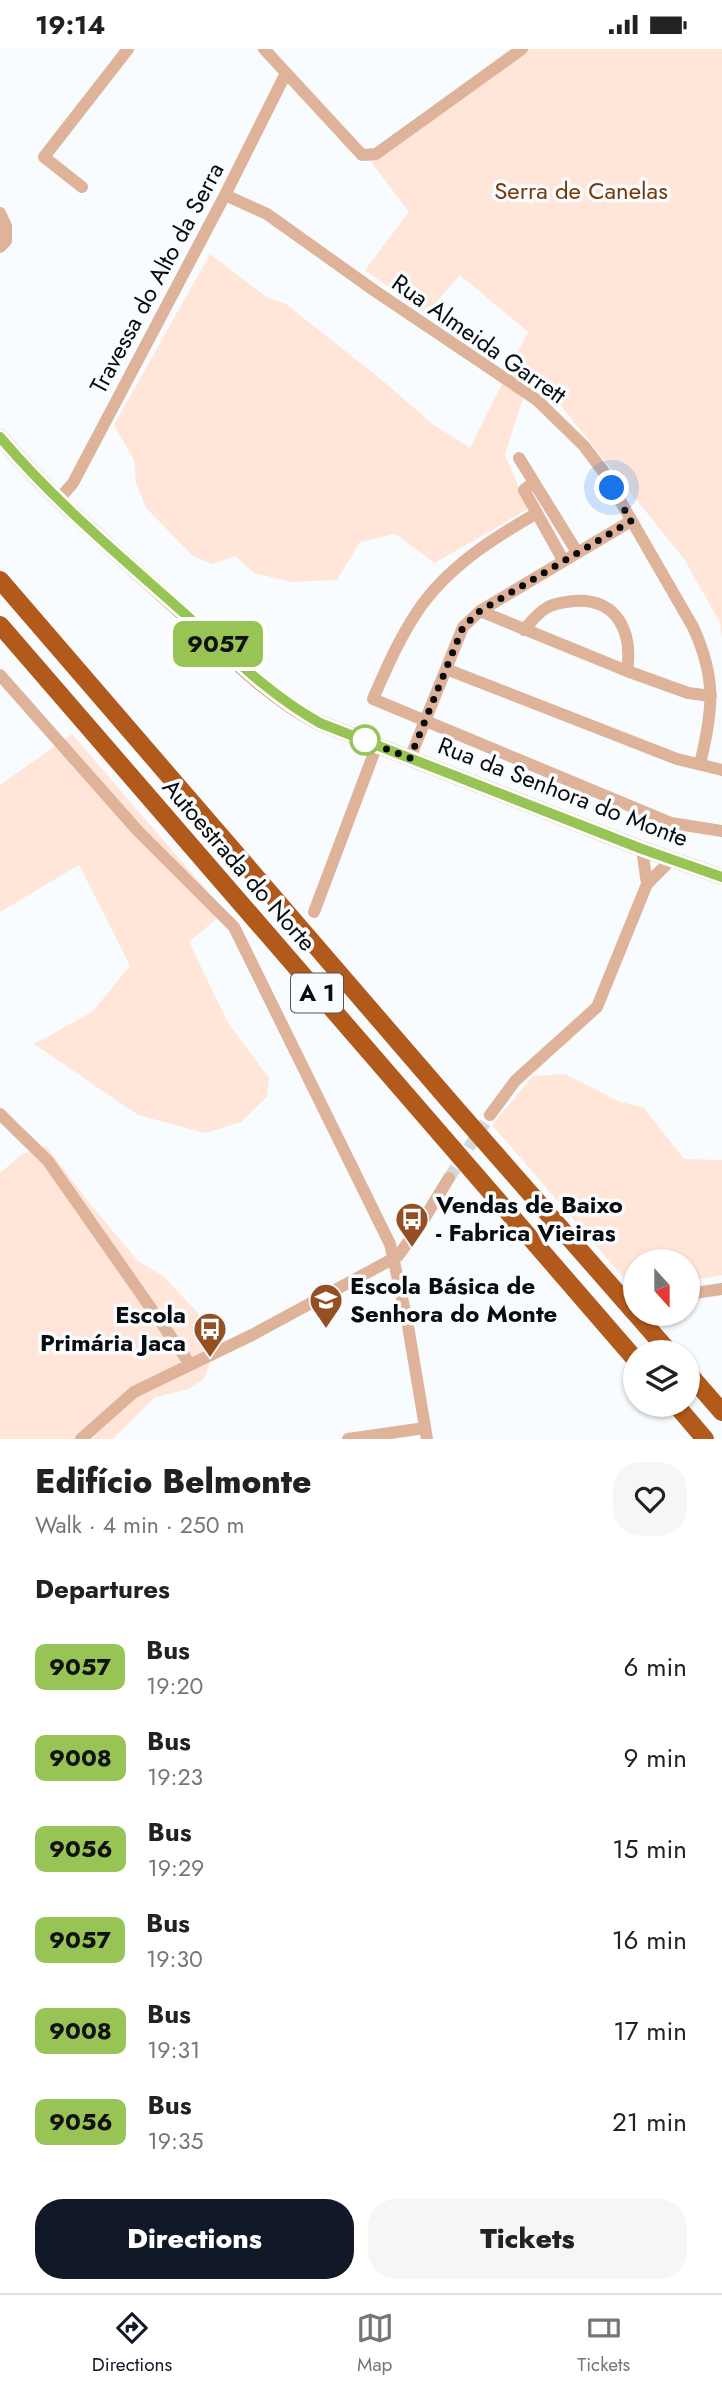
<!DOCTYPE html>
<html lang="en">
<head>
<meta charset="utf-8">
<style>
	:root { --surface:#fff; --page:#f6f6f6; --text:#222; --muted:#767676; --line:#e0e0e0; --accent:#111827 }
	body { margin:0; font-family:Jost,sans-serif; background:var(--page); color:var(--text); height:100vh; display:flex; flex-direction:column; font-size:26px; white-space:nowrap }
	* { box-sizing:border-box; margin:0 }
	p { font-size:23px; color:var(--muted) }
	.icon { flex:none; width:38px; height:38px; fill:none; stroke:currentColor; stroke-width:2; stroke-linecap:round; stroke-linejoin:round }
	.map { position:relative; height:1390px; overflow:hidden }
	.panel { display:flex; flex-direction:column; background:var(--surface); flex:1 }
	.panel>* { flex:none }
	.badge { padding:0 14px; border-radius:10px; font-size:24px; line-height:46px }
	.needle { width:46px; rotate:159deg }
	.controls { position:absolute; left:623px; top:1200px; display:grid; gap:14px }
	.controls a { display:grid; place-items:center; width:77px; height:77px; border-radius:50%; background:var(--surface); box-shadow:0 2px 5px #0004; font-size:35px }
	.you { position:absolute; width:35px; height:35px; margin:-18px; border:5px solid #fff; border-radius:50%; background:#1a73e8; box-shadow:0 0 0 10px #1a73e833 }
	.map>.badge { position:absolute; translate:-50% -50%; box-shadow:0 0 0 4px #fff }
	h2 { padding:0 35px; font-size:26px; line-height:63px }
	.round { display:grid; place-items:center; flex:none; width:74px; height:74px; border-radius:28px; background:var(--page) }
	.headline { display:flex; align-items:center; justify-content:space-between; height:119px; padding:0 35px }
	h1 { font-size:33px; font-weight:800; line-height:52px }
	.action { display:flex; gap:14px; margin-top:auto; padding:14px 35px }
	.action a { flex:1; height:80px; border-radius:28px; background:var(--accent); color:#fff; font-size:28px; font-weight:800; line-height:80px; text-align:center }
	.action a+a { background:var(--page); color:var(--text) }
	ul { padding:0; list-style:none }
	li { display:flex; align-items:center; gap:21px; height:91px; padding:0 35px }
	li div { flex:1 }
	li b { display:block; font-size:26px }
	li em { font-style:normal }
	li .badge { min-width:77px; font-weight:700; text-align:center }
	.status { display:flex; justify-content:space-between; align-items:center; height:49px; padding:0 35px; background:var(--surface); direction:ltr }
	.status svg { height:19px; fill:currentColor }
	.tabs { display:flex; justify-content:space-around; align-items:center; height:98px; border-top:2px solid var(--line); background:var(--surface); font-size:19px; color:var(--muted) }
	.tabs a { display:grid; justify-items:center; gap:4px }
	.tabs .active { color:var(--accent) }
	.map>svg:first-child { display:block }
	.green { fill:#ffe6d8 }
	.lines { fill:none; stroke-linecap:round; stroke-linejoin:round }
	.minor-tunnel { stroke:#d4d8db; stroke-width:12; stroke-dasharray:12 6; stroke-linecap:butt }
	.minor { stroke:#deb39a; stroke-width:12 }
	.major { stroke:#bf7244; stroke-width:16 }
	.highway { stroke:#b25a1b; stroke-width:18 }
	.line-casing { stroke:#fff; stroke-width:16 }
	.line { stroke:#98c455; stroke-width:10 }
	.walk { stroke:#0a0c0d; stroke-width:7; stroke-dasharray:0 12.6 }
	.stop-dot { fill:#fff; stroke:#98c455; stroke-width:3.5 }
	.labels { text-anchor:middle; stroke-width:7; stroke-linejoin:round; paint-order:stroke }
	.shield { fill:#f8fcff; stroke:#515456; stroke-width:2 }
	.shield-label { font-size:23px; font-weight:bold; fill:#0a0c0d }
	.park-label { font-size:24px; fill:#783807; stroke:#f8fcff }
	.street-label { font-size:24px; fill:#0a0c0d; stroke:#f8fcff }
	.poi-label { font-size:24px; font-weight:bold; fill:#0a0c0d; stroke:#f8fcff; text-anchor:start }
</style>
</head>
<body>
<div class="status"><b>19:14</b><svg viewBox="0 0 49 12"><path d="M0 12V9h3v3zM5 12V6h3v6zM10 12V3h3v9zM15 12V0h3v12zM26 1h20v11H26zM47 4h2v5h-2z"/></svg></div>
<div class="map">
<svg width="722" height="1390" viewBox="0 0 722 1390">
	<rect width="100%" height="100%" fill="#f8fcff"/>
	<path class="green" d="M510,0H722V591L720,574L684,510L532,321L505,406L528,460L435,514L395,485L360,493L337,531L292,533L254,524L235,507L213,515L193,507L146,459L136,434L134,411L114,376L210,205L268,249L286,255L382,331L431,374L470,399L528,283L460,226L426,265L365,221L409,163L362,101H373Z
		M72,685L221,858L215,871L189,893L228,974L269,1029L267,1048L241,1073L205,1084L138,1066L34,995L92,963L130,917L79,816L0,863V736Z
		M565,1025L618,1052L644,1059L684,1110L722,1111V1226L688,1232V1213H635V1242L492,1076L533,1027Z
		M46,1097L87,1151L138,1212L164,1228L198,1264L210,1314L204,1330L189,1340L155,1348L113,1390H0V1124L22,1105Z"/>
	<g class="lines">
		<path class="minor-tunnel" d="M449,1129L490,1066"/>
		<path class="minor" d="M264,0L362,106L376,105L522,0
			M82,138L44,108L128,0
			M225,146L267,165L375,242L537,351L584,397L603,422L693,578C717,630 713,661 700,715
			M0,164L6,177V192L0,198
			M519,409L577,503
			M534,433L524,441L563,511
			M59,450L73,434L225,146L286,24
			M537,464C492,490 446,519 417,563C399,590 386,620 373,650L671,774L722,782
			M480,562L627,622L688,644L711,647
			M524,581C531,573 538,563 548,558C555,554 566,553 574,552C618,549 633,584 627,622
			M446,620L677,710L722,721
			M0,626L138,782L234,878L390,1195L407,1271L427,1390
			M410,709L463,578L480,562L631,472
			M642,800L647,835
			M314,863L377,696
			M0,1065L48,1112L190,1315
			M490,1066L515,1032L597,958L647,835L672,810
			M688,1245L722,1240
			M81,1390L134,1343L252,1286L398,1207L419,1178L449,1129
			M348,1390L425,1379"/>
		<path class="major" d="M0,388C53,451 118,505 180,561C224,601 267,646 320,674L642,800L722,828"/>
		<path class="highway" d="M0,531L451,1054L635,1264
			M0,576L635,1310
			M636,1265L670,1304
			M688,1324L722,1363
			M676,1356L705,1390"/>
	</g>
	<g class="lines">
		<defs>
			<path id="line" d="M0,388C54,452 121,508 184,564C227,603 269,646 320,674L642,800L722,828"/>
		</defs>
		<use href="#line" class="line-casing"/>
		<use href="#line" class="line"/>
		<path class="walk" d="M365,691L358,689L410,709L463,578L480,562L631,472L612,439"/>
	</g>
	<defs>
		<symbol id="bus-pin" viewBox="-11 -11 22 30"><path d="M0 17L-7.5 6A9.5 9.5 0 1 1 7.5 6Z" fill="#944f23" stroke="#f8fcff"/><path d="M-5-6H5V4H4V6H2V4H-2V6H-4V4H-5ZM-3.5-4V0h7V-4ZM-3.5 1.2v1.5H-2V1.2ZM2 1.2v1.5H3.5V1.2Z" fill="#fff"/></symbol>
		<symbol id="school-pin" viewBox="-11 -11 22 30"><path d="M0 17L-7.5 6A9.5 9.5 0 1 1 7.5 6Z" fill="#944f23" stroke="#f8fcff"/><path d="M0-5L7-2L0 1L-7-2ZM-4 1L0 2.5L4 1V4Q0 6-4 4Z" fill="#fff"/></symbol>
	</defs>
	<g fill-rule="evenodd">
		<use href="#bus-pin" x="393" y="1151" width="38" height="52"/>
		<use href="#school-pin" x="307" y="1232" width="38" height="52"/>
		<use href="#bus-pin" x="191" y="1261" width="38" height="52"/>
	</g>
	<circle class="stop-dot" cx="365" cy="691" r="14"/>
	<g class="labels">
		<rect class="shield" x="291" y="924.5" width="52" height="39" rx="5"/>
		<g class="shield-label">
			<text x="317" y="952">A 1</text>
		</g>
		<g class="park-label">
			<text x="581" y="150">Serra de Canelas</text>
		</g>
		<g class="street-label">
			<text transform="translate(157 229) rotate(-62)" y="8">Travessa do Alto da Serra</text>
			<text transform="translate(479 290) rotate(35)" y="8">Rua Almeida Garrett</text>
			<text transform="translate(563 743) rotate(21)" y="8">Rua da Senhora do Monte</text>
			<text transform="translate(239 816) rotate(49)" y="8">Autoestrada do Norte</text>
		</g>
		<g class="poi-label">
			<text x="436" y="1164">Vendas de Baixo<tspan x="436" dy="28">- Fabrica Vieiras</tspan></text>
			<text x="350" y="1245">Escola Básica de<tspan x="350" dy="28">Senhora do Monte</tspan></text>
			<text x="186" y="1274" text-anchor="end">Escola<tspan x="186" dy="28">Primária Jaca</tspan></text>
		</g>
	</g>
</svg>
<div class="controls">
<a><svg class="needle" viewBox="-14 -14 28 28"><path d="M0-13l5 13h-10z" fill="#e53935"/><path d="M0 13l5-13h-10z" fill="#767676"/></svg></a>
<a><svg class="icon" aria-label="layers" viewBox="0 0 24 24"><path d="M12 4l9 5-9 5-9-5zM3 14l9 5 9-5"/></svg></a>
</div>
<div class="you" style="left:612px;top:439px"></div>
<b class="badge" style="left:218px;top:595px;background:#98c455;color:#111">9057</b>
</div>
<section class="panel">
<div class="headline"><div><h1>Edifício Belmonte</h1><p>Walk · 4 min · 250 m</p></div><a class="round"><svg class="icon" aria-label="heart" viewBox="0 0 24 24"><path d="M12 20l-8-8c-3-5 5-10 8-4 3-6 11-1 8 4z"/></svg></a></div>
<h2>Departures</h2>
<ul>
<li><span class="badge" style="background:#98c455;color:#111">9057</span><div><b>Bus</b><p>19:20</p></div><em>6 min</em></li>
<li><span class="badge" style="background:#98c455;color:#111">9008</span><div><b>Bus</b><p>19:23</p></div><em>9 min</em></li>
<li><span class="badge" style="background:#98c455;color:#111">9056</span><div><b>Bus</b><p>19:29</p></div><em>15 min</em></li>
<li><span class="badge" style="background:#98c455;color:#111">9057</span><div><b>Bus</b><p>19:30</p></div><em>16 min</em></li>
<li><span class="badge" style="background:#98c455;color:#111">9008</span><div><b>Bus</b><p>19:31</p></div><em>17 min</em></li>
<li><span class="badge" style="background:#98c455;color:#111">9056</span><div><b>Bus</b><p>19:35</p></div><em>21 min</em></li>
</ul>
<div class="action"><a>Directions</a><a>Tickets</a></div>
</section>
<nav class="tabs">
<a class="active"><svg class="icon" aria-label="directions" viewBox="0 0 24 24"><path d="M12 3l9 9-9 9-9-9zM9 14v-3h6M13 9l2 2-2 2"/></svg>Directions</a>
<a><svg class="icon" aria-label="map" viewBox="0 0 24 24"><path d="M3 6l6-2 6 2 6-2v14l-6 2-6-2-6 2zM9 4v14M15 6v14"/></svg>Map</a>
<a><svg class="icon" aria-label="tickets" viewBox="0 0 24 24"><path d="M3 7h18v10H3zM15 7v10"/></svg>Tickets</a>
</nav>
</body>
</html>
